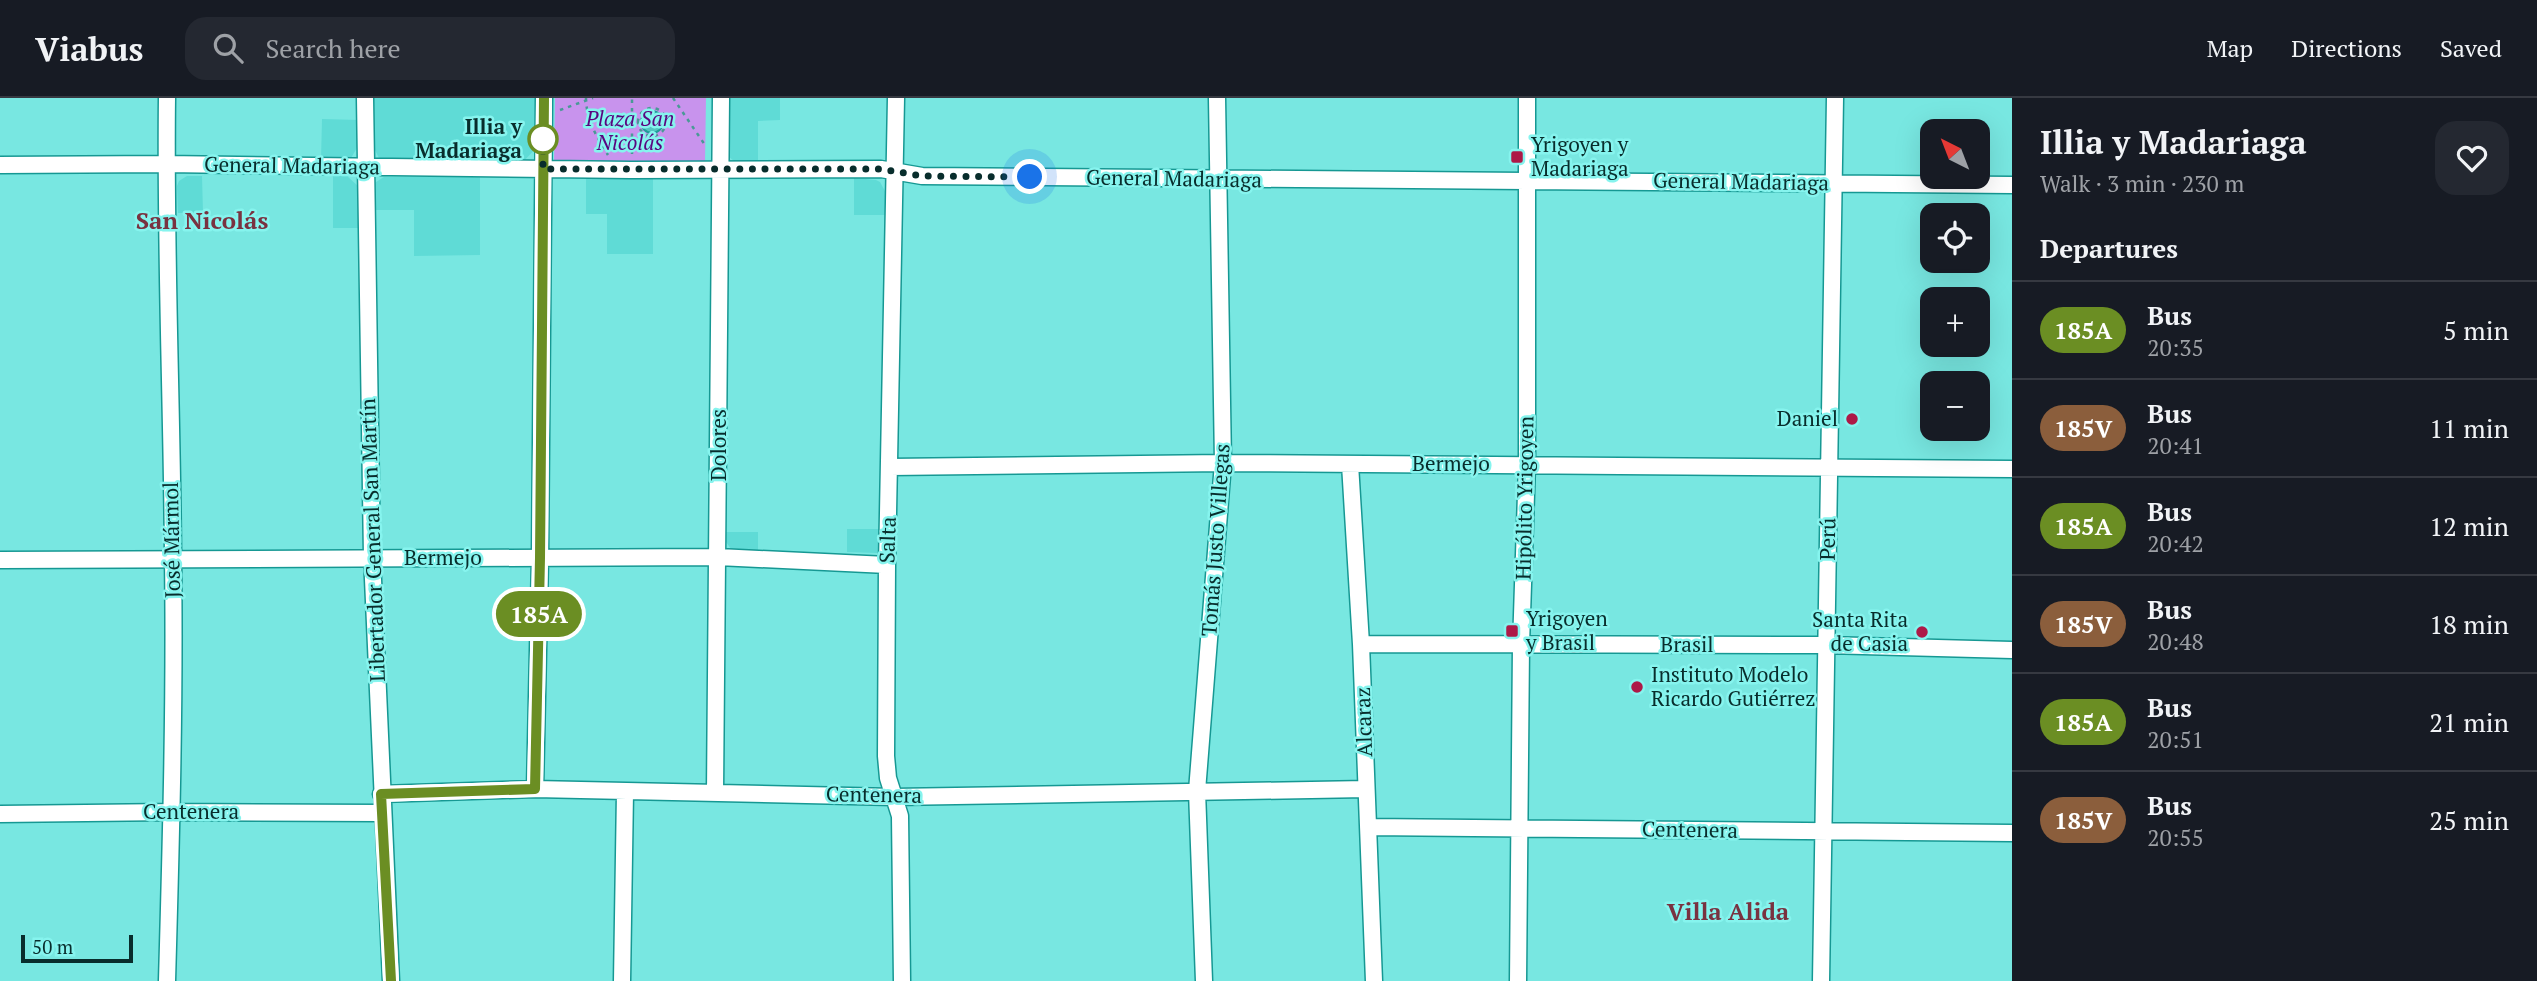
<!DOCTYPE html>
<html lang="en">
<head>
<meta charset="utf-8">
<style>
	:root { --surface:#171b24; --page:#242831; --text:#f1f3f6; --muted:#9ea1a6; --line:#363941 }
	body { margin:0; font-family:"PT Serif",serif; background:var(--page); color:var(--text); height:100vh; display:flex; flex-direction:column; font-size:26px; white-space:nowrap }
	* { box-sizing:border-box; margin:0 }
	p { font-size:23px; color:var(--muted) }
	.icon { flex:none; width:38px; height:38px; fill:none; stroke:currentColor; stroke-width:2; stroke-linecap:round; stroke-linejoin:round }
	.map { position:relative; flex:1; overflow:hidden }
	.sheet { display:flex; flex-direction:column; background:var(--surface); width:525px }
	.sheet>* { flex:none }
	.badge { padding:0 14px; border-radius:23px; font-size:24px; line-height:46px }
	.needle { width:46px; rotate:318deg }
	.buttons { position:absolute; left:1920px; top:21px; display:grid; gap:14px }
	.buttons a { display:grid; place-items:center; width:70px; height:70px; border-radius:14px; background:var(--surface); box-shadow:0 7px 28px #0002; font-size:35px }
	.scale { position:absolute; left:21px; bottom:18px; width:112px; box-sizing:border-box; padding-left:7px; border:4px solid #082d2c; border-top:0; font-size:19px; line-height:24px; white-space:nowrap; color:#082d2c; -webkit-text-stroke:5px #86f4ee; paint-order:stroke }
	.you { position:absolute; width:35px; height:35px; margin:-18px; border:5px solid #fff; border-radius:50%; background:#1a73e8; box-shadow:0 0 0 10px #1a73e833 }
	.map>.badge { position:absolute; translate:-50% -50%; box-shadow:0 0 0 4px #fff }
	h2 { padding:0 28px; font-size:26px; line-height:63px }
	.round { display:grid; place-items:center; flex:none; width:74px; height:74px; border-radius:21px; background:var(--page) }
	.summary { display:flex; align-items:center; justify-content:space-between; height:119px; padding:0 28px }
	h1 { font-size:33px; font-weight:700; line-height:52px }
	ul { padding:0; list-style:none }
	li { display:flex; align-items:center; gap:21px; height:98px; padding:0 28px; border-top:2px solid var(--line) }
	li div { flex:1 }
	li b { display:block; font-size:26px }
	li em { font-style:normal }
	li .badge { min-width:77px; font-weight:700; text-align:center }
	header { display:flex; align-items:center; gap:42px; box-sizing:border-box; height:98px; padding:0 35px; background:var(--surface); border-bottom:2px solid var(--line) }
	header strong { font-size:33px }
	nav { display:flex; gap:38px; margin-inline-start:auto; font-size:24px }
	.search { width:490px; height:63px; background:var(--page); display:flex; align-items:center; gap:18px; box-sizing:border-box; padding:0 24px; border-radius:21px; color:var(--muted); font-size:26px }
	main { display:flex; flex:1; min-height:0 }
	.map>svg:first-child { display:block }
	.built { fill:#5fdbd6 }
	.green { fill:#c893ed }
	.building { fill:#54c5c0; stroke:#209e99; stroke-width:2 }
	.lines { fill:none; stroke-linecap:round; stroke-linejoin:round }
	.street-casing { stroke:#169893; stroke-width:19 }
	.path { stroke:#499996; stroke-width:2.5; stroke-dasharray:3.5 5; stroke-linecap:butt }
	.street { stroke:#fff; stroke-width:16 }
	.line-casing { stroke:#fff; stroke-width:16 }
	.line { stroke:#6b8e23; stroke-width:10 }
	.walk { stroke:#082d2c; stroke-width:7; stroke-dasharray:0 12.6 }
	.stop-dot { fill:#fff; stroke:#6b8e23; stroke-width:3.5 }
	.poi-dot { fill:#ad1947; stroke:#86f4ee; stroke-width:2.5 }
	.labels { text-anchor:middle; stroke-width:5; stroke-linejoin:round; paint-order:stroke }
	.park-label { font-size:21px; font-style:italic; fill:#5a057f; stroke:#86f4ee }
	.stop-label { font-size:21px; font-weight:bold; fill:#082d2c; stroke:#86f4ee; text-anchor:end }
	.poi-label { font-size:21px; fill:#082d2c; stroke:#86f4ee; text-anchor:start }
	.street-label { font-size:21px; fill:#082d2c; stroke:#86f4ee }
	.quarter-label { font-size:24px; font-weight:bold; fill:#793240; stroke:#86f4ee }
</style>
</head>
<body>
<header>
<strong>Viabus</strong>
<div class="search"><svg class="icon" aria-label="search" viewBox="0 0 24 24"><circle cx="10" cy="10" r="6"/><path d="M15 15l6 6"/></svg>Search here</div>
<nav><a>Map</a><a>Directions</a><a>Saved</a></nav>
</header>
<main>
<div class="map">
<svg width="2012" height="883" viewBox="0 0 2012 883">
	<rect width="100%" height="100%" fill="#78e7e1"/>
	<path class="built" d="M374,0H536V50L523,64H385L379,60L373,48Z
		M729,0H780V22L758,23V66H738L729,59Z
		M322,21L359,22L358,48L351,60L345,62H321Z
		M333,76L347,78L359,89L361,130H333Z
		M187,78H202L203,115H178L177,88L179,83Z
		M653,78V156H607V116H586V79Z
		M384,79H480V157L414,158V112H374V89L376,84Z
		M854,80L876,82L880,84L886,95L887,117H854Z
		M847,431H883L882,452L877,455L847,454Z
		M725,434H758V454L731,451L724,441Z"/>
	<path class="green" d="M555,0H706L705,65L554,64Z"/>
	<path class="building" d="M641 24a11 11 0 1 1 22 0a11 11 0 1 1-22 0Z"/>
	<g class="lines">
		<defs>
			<path id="street" d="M167,0C165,153 172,307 173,460C175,601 171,742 167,883
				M365,0L372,459L391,883
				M896,0L887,467L886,658L888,680L900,718L902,883
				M0,67L166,66L631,72L881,71L922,78L2012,87
				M1350,366L1361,546L1374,883
				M890,369L1223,365L2012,371
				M0,462L718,459L887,467
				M1361,546L1826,547L2012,552
				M535,691L540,460L544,0
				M715,694L721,0
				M381,696L535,691L894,699L1366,691
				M0,716L171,714L382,715
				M1368,729L2012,735
				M622,883L625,694
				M1204,883L1197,693L1223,365L1217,0
				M1518,883L1521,547L1527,366V0
				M1821,883L1835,0"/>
		</defs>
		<use href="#street" class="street-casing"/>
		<path class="path" d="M586,0C586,21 597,40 608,57
			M673,0L705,47
			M638 24a14 14 0 1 1 28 0a14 14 0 1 1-28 0Z
			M560,12L593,0
			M632,56V0"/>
		<use href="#street" class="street"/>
	</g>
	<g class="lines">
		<defs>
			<path id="line" d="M391,883L381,696L535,691L540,460L544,0"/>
		</defs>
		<use href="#line" class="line-casing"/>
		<use href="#line" class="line"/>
		<path class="walk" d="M543,41V71H881L922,78L1030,79"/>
	</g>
	<circle class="stop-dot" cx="543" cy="41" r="14"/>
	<g class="poi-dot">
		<rect x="1510" y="52" width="14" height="14" rx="3.5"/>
		<circle cx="1852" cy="321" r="7"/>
		<rect x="1505" y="526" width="14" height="14" rx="3.5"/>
		<circle cx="1922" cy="534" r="7"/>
		<circle cx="1637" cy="589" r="7"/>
	</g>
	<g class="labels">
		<g class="park-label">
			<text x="630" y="28">Plaza San<tspan x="630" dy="24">Nicolás</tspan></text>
		</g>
		<g class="stop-label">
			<text x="522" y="36">Illia y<tspan x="522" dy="24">Madariaga</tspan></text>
		</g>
		<g class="poi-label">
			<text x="1531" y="54">Yrigoyen y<tspan x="1531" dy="24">Madariaga</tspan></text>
			<text x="1838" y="328" text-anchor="end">Daniel</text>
			<text x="1526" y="528">Yrigoyen<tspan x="1526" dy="24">y Brasil</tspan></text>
			<text x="1908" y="529" text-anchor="end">Santa Rita<tspan x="1908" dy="24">de Casia</tspan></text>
			<text x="1651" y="584">Instituto Modelo<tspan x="1651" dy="24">Ricardo Gutiérrez</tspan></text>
		</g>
		<g class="street-label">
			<text transform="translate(292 68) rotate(1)" y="7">General Madariaga</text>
			<text transform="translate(1174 81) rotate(1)" y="7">General Madariaga</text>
			<text transform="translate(1741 84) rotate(1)" y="7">General Madariaga</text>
			<text transform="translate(719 347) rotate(-90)" y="7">Dolores</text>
			<text x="1451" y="373">Bermejo</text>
			<text transform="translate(1525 400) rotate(-89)" y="7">Hipólito Yrigoyen</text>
			<text transform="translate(1828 441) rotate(-89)" y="7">Perú</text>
			<text transform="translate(172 442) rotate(-91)" y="7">José Mármol</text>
			<text transform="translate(373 442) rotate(-92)" y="7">Libertador General San Martín</text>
			<text transform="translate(888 442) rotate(-88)" y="7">Salta</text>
			<text transform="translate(1216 442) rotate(-86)" y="7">Tomás Justo Villegas</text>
			<text x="443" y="467">Bermejo</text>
			<text x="1687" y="554">Brasil</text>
			<text transform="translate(1364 624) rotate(-92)" y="7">Alcaraz</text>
			<text transform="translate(874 697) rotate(1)" y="7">Centenera</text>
			<text x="191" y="721">Centenera</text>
			<text transform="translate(1690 732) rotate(1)" y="7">Centenera</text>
		</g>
		<g class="quarter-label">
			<text x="202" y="131">San Nicolás</text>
			<text x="1728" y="822">Villa Alida</text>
		</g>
	</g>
</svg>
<div class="buttons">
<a><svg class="needle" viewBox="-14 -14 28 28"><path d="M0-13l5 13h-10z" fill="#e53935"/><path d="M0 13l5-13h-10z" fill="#9ea1a6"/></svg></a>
<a><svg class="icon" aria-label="locate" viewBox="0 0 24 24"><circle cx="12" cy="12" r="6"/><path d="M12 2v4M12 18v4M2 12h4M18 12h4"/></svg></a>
<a>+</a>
<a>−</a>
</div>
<div class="scale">50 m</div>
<div class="you" style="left:1030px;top:79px"></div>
<b class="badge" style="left:539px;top:516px;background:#6b8e23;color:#fff">185A</b>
</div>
<section class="sheet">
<div class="summary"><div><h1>Illia y Madariaga</h1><p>Walk · 3 min · 230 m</p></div><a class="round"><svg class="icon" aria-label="heart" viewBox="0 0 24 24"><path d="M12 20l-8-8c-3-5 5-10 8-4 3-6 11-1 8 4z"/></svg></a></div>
<h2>Departures</h2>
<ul>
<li><span class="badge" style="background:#6b8e23;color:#fff">185A</span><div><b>Bus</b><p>20:35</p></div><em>5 min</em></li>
<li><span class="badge" style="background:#8b5e3c;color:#fff">185V</span><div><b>Bus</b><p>20:41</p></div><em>11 min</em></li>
<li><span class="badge" style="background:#6b8e23;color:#fff">185A</span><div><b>Bus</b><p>20:42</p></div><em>12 min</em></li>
<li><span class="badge" style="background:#8b5e3c;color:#fff">185V</span><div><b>Bus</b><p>20:48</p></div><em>18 min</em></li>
<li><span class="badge" style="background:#6b8e23;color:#fff">185A</span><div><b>Bus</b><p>20:51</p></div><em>21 min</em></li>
<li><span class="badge" style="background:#8b5e3c;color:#fff">185V</span><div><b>Bus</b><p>20:55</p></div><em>25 min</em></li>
</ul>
</section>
</main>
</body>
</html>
